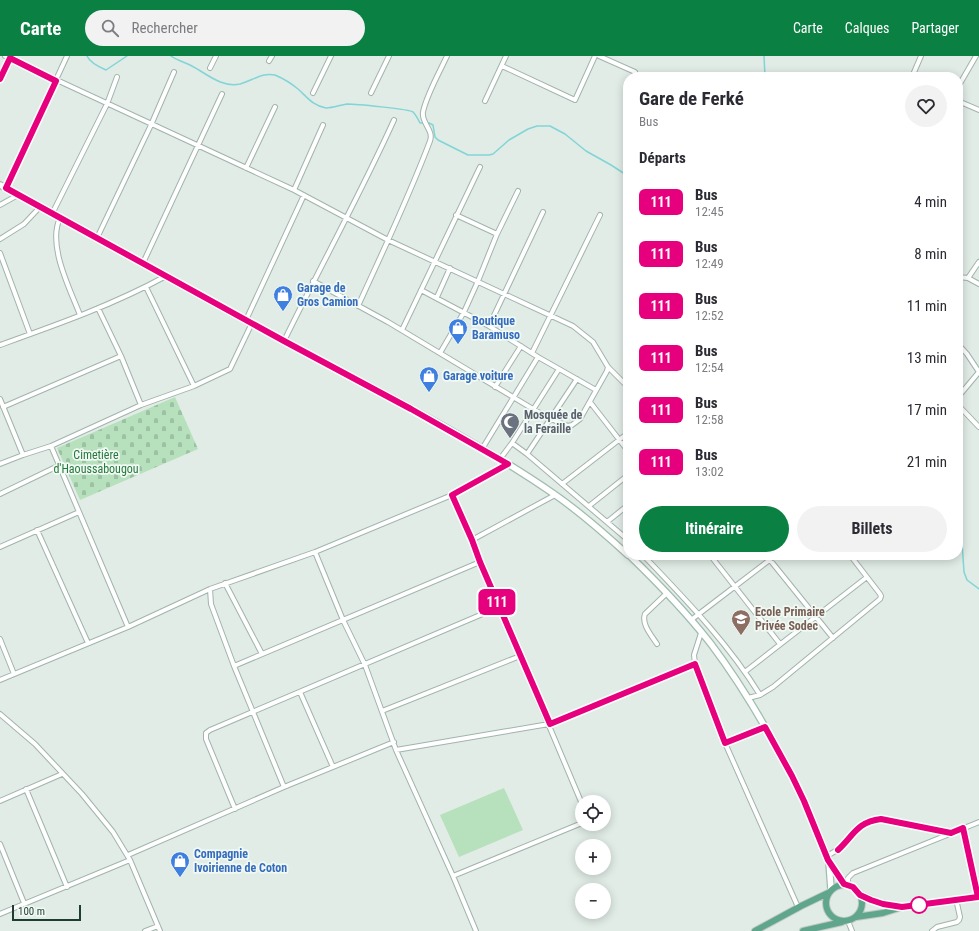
<!DOCTYPE html>
<html lang="fr">
<head>
<meta charset="utf-8">
<style>
	:root { --surface:#fff; --page:#f2f2f3; --text:#2b2b33; --muted:#7c7c81; --accent:#0b8043 }
	body { margin:0; font-family:"Roboto Condensed",sans-serif; background:var(--page); color:var(--text); height:100vh; display:flex; flex-direction:column; font-size:15px; white-space:nowrap }
	* { box-sizing:border-box; margin:0 }
	p { font-size:13px; color:var(--muted) }
	.icon { flex:none; width:22px; height:22px; fill:none; stroke:currentColor; stroke-width:2; stroke-linecap:round; stroke-linejoin:round }
	.map { position:relative; flex:1; overflow:hidden }
	.side { position:absolute; left:623px; top:16px; width:340px; height:488px; display:flex; flex-direction:column; background:var(--surface); border-radius:16px; box-shadow:0 2px 10px #0003 }
	.side>* { flex:none }
	.badge { padding:0 8px; border-radius:6px; font-size:14px; line-height:26px }
	.controls { position:absolute; left:575px; top:739px; display:grid; gap:8px }
	.controls a { display:grid; place-items:center; width:36px; height:36px; border-radius:50%; background:var(--surface); box-shadow:0 2px 10px #0003; font-size:20px }
	.scale { position:absolute; left:12px; bottom:10px; width:69px; box-sizing:border-box; padding-left:4px; border:2px solid #1f3e32; border-top:0; font-size:11px; line-height:14px; white-space:nowrap; color:#1f3e32; -webkit-text-stroke:3px #f1f9f4; paint-order:stroke }
	.map>.badge { position:absolute; translate:-50% -50%; box-shadow:0 0 0 2px #fff }
	h2 { padding:0 16px; font-size:15px; line-height:36px }
	.round { display:grid; place-items:center; flex:none; width:42px; height:42px; border-radius:21px; background:var(--page) }
	.overview { display:flex; align-items:center; justify-content:space-between; height:68px; padding:0 16px }
	h1 { font-size:19px; font-weight:700; line-height:30px }
	.primary-button { display:flex; gap:8px; margin-top:auto; padding:8px 16px }
	.primary-button a { flex:1; height:46px; border-radius:24px; background:var(--accent); color:#fff; font-size:16px; font-weight:700; line-height:46px; text-align:center }
	.primary-button a+a { background:var(--page); color:var(--text) }
	ul { padding:0; list-style:none }
	li { display:flex; align-items:center; gap:12px; height:52px; padding:0 16px }
	li div { flex:1 }
	li b { display:block; font-size:15px }
	li em { font-style:normal }
	li .badge { min-width:44px; font-weight:700; text-align:center }
	header { display:flex; align-items:center; gap:24px; box-sizing:border-box; height:56px; padding:0 20px; background:var(--accent); color:#fff }
	header strong { font-size:19px }
	nav { display:flex; gap:22px; margin-inline-start:auto; font-size:14px }
	.search { width:280px; height:36px; background:var(--page); display:flex; align-items:center; gap:10px; box-sizing:border-box; padding:0 14px; border-radius:22px; color:var(--muted); font-size:15px }
	.map>svg:first-child { display:block }
	.grass { fill:#b7e0bd }
	.cemetery { fill:url(#cemetery-stones) }
	.lines { fill:none; stroke-linecap:round; stroke-linejoin:round }
	.stream { stroke:#82d4d7; stroke-width:1.5 }
	.street-casing { stroke:#a2b4ac; stroke-width:6 }
	.secondary-casing { stroke:#a0bcaf; stroke-width:8 }
	.primary-casing { stroke:#c0c9c6; stroke-width:8 }
	.street { stroke:#fff; stroke-width:4 }
	.secondary { stroke:#fff; stroke-width:5.5 }
	.primary { stroke:#60a68c; stroke-width:6 }
	.line-casing { stroke:#fff; stroke-width:9 }
	.line { stroke:#e6007e; stroke-width:6 }
	.stop-dot { fill:#fff; stroke:#e6007e; stroke-width:2 }
	.labels { text-anchor:middle; stroke-width:3.5; stroke-linejoin:round; paint-order:stroke }
	.shop-label { font-size:12px; font-weight:bold; fill:#366cbe; stroke:#f1f9f4; text-anchor:start }
	.worship-label { font-size:12px; font-weight:bold; fill:#5b616d; stroke:#f1f9f4; text-anchor:start }
	.park-label { font-size:12px; fill:#25793b; stroke:#f1f9f4 }
	.education-label { font-size:12px; font-weight:bold; fill:#785e54; stroke:#f1f9f4; text-anchor:start }
</style>
</head>
<body>
<header>
<strong>Carte</strong>
<div class="search"><svg class="icon" aria-label="search" viewBox="0 0 24 24"><circle cx="10" cy="10" r="6"/><path d="M15 15l6 6"/></svg>Rechercher</div>
<nav><a>Carte</a><a>Calques</a><a>Partager</a></nav>
</header>
<div class="map">
<svg width="979" height="875" viewBox="0 0 979 875">
	<defs>
		<pattern id="cemetery-stones" width="16" height="16" patternUnits="userSpaceOnUse"><rect width="16" height="16" fill="#b7e0bd"/><path d="M2 7V4a2 2 0 0 1 4 0v3zM10 15v-3a2 2 0 0 1 4 0v3z" fill="#9dc1a3"/></pattern>
	</defs>
	<rect width="100%" height="100%" fill="#e0ece5"/>
	<path class="grass" d="M504,732L523,774L459,801L440,759Z"/>
	<path class="cemetery" d="M175,341L198,393L80,444L57,392Z"/>
	<g class="lines">
		<path class="stream" d="M87,0C90,7 99,11 106,14L127,0
			M171,0C176,4 184,6 190,9C206,17 221,32 240,28C252,25 262,16 275,19C282,22 292,28 298,33C307,41 313,50 326,52C333,52 340,49 347,48C354,48 410,53 413,56C416,59 418,63 420,67H429L433,69L435,81L438,84L468,99H489L493,98L509,84L528,73L537,70H550L565,78L586,95L611,109L628,120
			M764,0L765,21
			M958,475L962,486L964,516L967,524L979,533"/>
		<defs>
			<path id="street" d="M5,0L294,134L388,184L573,270L593,286L608,311L628,331
				M599,0L635,16
				M269,5L272,0
				M502,10L575,44L595,0
				M210,12L216,0
				M912,21L921,0
				M0,23L10,1
				M958,31L976,0
				M313,37L331,0
				M371,37L389,0
				M485,45L506,0
				M958,45L979,54
				M246,112L275,51
				M6,132L67,0
				M294,134L323,69
				M0,149L18,139
				M52,158L107,48L117,21
				M456,159L497,178
				M60,162C47,189 70,233 80,259
				M97,182L151,69L174,16
				M0,183L24,168L40,151
				M0,197L30,278
				M143,207L222,38
				M958,221L968,222L979,228
				M968,222L979,206
				M313,225L388,266L533,353L551,363L568,370L572,369L580,363L607,315L608,311
				M146,231L194,330
				M421,234L489,270L538,301L596,334
				M437,241L450,212
				M358,250C383,195 409,141 430,85C434,74 421,67 423,56C426,40 440,15 447,0
				M98,252L121,300L141,349
				M246,264L304,139
				M489,270L543,156
				M402,274L480,111
				M284,285C320,211 360,139 394,64
				M958,288L967,298L979,316
				M0,289C56,269 113,249 166,220
				M440,297L464,256L478,225L497,178L518,135
				M532,297L600,159
				M495,331L521,290
				M958,341L979,316
				M0,343L23,399
				M590,346L628,395
				M958,349L979,371
				M3,351L121,300
				M512,387L527,398L628,484
				M51,390L128,571
				M482,393L538,301
				M527,398L577,323
				M500,403L512,387L559,313
				M0,408L23,399L51,390L141,349L194,330L230,313L252,267
				M562,428L628,377
				M0,438L60,409
				M452,439L472,484L480,506L582,748
				M589,450L628,419
				M607,466L628,449
				M37,474L88,587
				M472,484L555,439
				M0,491L79,456
				M315,496L343,564L365,609L396,694L453,820L476,875
				M643,499C685,543 728,587 760,639
				M710,499L780,588
				M766,499L833,582
				M225,527L262,598
				M210,533L211,548L234,610L284,731
				M691,564L776,499
				M701,577L694,599L695,608L725,687L798,851
				M0,583L14,618
				M657,588C652,580 641,568 645,558L667,537
				M234,610L480,506
				M746,615L867,521
				M0,624L128,571L210,533L315,496L452,439L508,408
				M300,636L333,711
				M748,642L760,639L773,631L880,543L881,540L880,538L850,499
				M382,655L520,600
				M0,658L35,688L82,738L113,776L130,804L160,875
				M725,687L765,671
				M396,694L549,668L695,608
				M26,733L67,831
				M0,745L62,718
				M235,753L206,683V677L210,674L499,551
				M963,772L978,841
				M0,788L24,847
				M128,799L284,731L394,686
				M827,800C834,796 840,793 845,787C858,773 861,765 881,763L951,777
				M453,820L582,767
				M848,829V822L853,817L979,766
				M0,858L130,804
				M848,865L852,875
				M145,875L158,870
				M932,875L937,871L957,866L959,864L960,861L956,843"/>
			<path id="secondary" d="M0,129C96,180 190,235 286,286C376,335 470,380 554,438C580,456 604,477 628,499
				M629,499C658,527 686,556 711,588C742,629 768,674 792,720C806,747 816,775 828,803C832,812 839,820 844,828
				M829,806L831,833"/>
			<path id="primary" d="M826 847a18 18 0 1 1 36 0a18 18 0 1 1-36 0Z
				M861,839L877,846L900,851
				M856,861L883,857L902,851L979,841
				M755,875L801,850L828,837
				M803,875L842,866"/>
		</defs>
		<use href="#street" class="street-casing"/>
		<use href="#secondary" class="secondary-casing"/>
		<use href="#primary" class="primary-casing"/>
		<use href="#street" class="street"/>
		<use href="#secondary" class="secondary"/>
		<use href="#primary" class="primary"/>
	</g>
	<g class="lines">
		<defs>
			<path id="line" d="M0,23L10,2L56,25L6,132L284,285L411,353L508,408L452,439L472,484L480,506L550,668L695,608L725,687L765,671L792,720L804,745L828,804L844,828L853,831L860,839L871,844L883,848L902,851L978,841L963,772L951,777L881,763C857,766 854,779 838,794"/>
		</defs>
		<use href="#line" class="line-casing"/>
		<use href="#line" class="line"/>
	</g>
	<defs>
		<symbol id="shop-pin" viewBox="-11 -11 22 30"><path d="M0 17L-7.5 6A9.5 9.5 0 1 1 7.5 6Z" fill="#3f7fe0" stroke="#f1f9f4"/><path d="M-5-2.5h2.3a2.7 3.5 0 0 1 5.4 0H5L5.5 6h-11ZM-1.5-2.5h3a1.5 2.3 0 0 0-3 0Z" fill="#fff"/></symbol>
		<symbol id="mosque-pin" viewBox="-11 -11 22 30"><path d="M0 17L-7.5 6A9.5 9.5 0 1 1 7.5 6Z" fill="#6b7280" stroke="#f1f9f4"/><path d="M3.5-4.9A6 6 0 1 0 3.5 4.9A5 5 0 1 1 3.5-4.9Z" fill="#fff"/></symbol>
		<symbol id="school-pin" viewBox="-11 -11 22 30"><path d="M0 17L-7.5 6A9.5 9.5 0 1 1 7.5 6Z" fill="#8d6e63" stroke="#f1f9f4"/><path d="M0-5L7-2L0 1L-7-2ZM-4 1L0 2.5L4 1V4Q0 6-4 4Z" fill="#fff"/></symbol>
	</defs>
	<g fill-rule="evenodd">
		<use href="#shop-pin" x="272" y="228" width="22" height="30"/>
		<use href="#shop-pin" x="447" y="261" width="22" height="30"/>
		<use href="#shop-pin" x="418" y="309" width="22" height="30"/>
		<use href="#mosque-pin" x="499" y="355" width="22" height="30"/>
		<use href="#school-pin" x="730" y="552" width="22" height="30"/>
		<use href="#shop-pin" x="169" y="794" width="22" height="30"/>
	</g>
	<circle class="stop-dot" cx="919" cy="849" r="8"/>
	<g class="labels">
		<g class="shop-label">
			<text x="297" y="236">Garage de<tspan x="297" dy="14">Gros Camion</tspan></text>
			<text x="472" y="269">Boutique<tspan x="472" dy="14">Baramuso</tspan></text>
			<text x="443" y="324">Garage voiture</text>
			<text x="194" y="802">Compagnie<tspan x="194" dy="14">Ivoirienne de Coton</tspan></text>
		</g>
		<g class="worship-label">
			<text x="524" y="363">Mosquée de<tspan x="524" dy="14">la Feraille</tspan></text>
		</g>
		<g class="park-label">
			<text x="96" y="403">Cimetière<tspan x="96" dy="14">d'Haoussabougou</tspan></text>
		</g>
		<g class="education-label">
			<text x="755" y="560">Ecole Primaire<tspan x="755" dy="14">Privée Sodec</tspan></text>
		</g>
	</g>
</svg>
<div class="controls">
<a><svg class="icon" aria-label="locate" viewBox="0 0 24 24"><circle cx="12" cy="12" r="6"/><path d="M12 2v4M12 18v4M2 12h4M18 12h4"/></svg></a>
<a>+</a>
<a>−</a>
</div>
<div class="scale">100 m</div>
<b class="badge" style="left:497px;top:546px;background:#e6007e;color:#fff">111</b>
<section class="side">
<div class="overview"><div><h1>Gare de Ferké</h1><p>Bus</p></div><a class="round"><svg class="icon" aria-label="heart" viewBox="0 0 24 24"><path d="M12 20l-8-8c-3-5 5-10 8-4 3-6 11-1 8 4z"/></svg></a></div>
<h2>Départs</h2>
<ul>
<li><span class="badge" style="background:#e6007e;color:#fff">111</span><div><b>Bus</b><p>12:45</p></div><em>4 min</em></li>
<li><span class="badge" style="background:#e6007e;color:#fff">111</span><div><b>Bus</b><p>12:49</p></div><em>8 min</em></li>
<li><span class="badge" style="background:#e6007e;color:#fff">111</span><div><b>Bus</b><p>12:52</p></div><em>11 min</em></li>
<li><span class="badge" style="background:#e6007e;color:#fff">111</span><div><b>Bus</b><p>12:54</p></div><em>13 min</em></li>
<li><span class="badge" style="background:#e6007e;color:#fff">111</span><div><b>Bus</b><p>12:58</p></div><em>17 min</em></li>
<li><span class="badge" style="background:#e6007e;color:#fff">111</span><div><b>Bus</b><p>13:02</p></div><em>21 min</em></li>
</ul>
<div class="primary-button"><a>Itinéraire</a><a>Billets</a></div>
</section>
</div>
</body>
</html>
